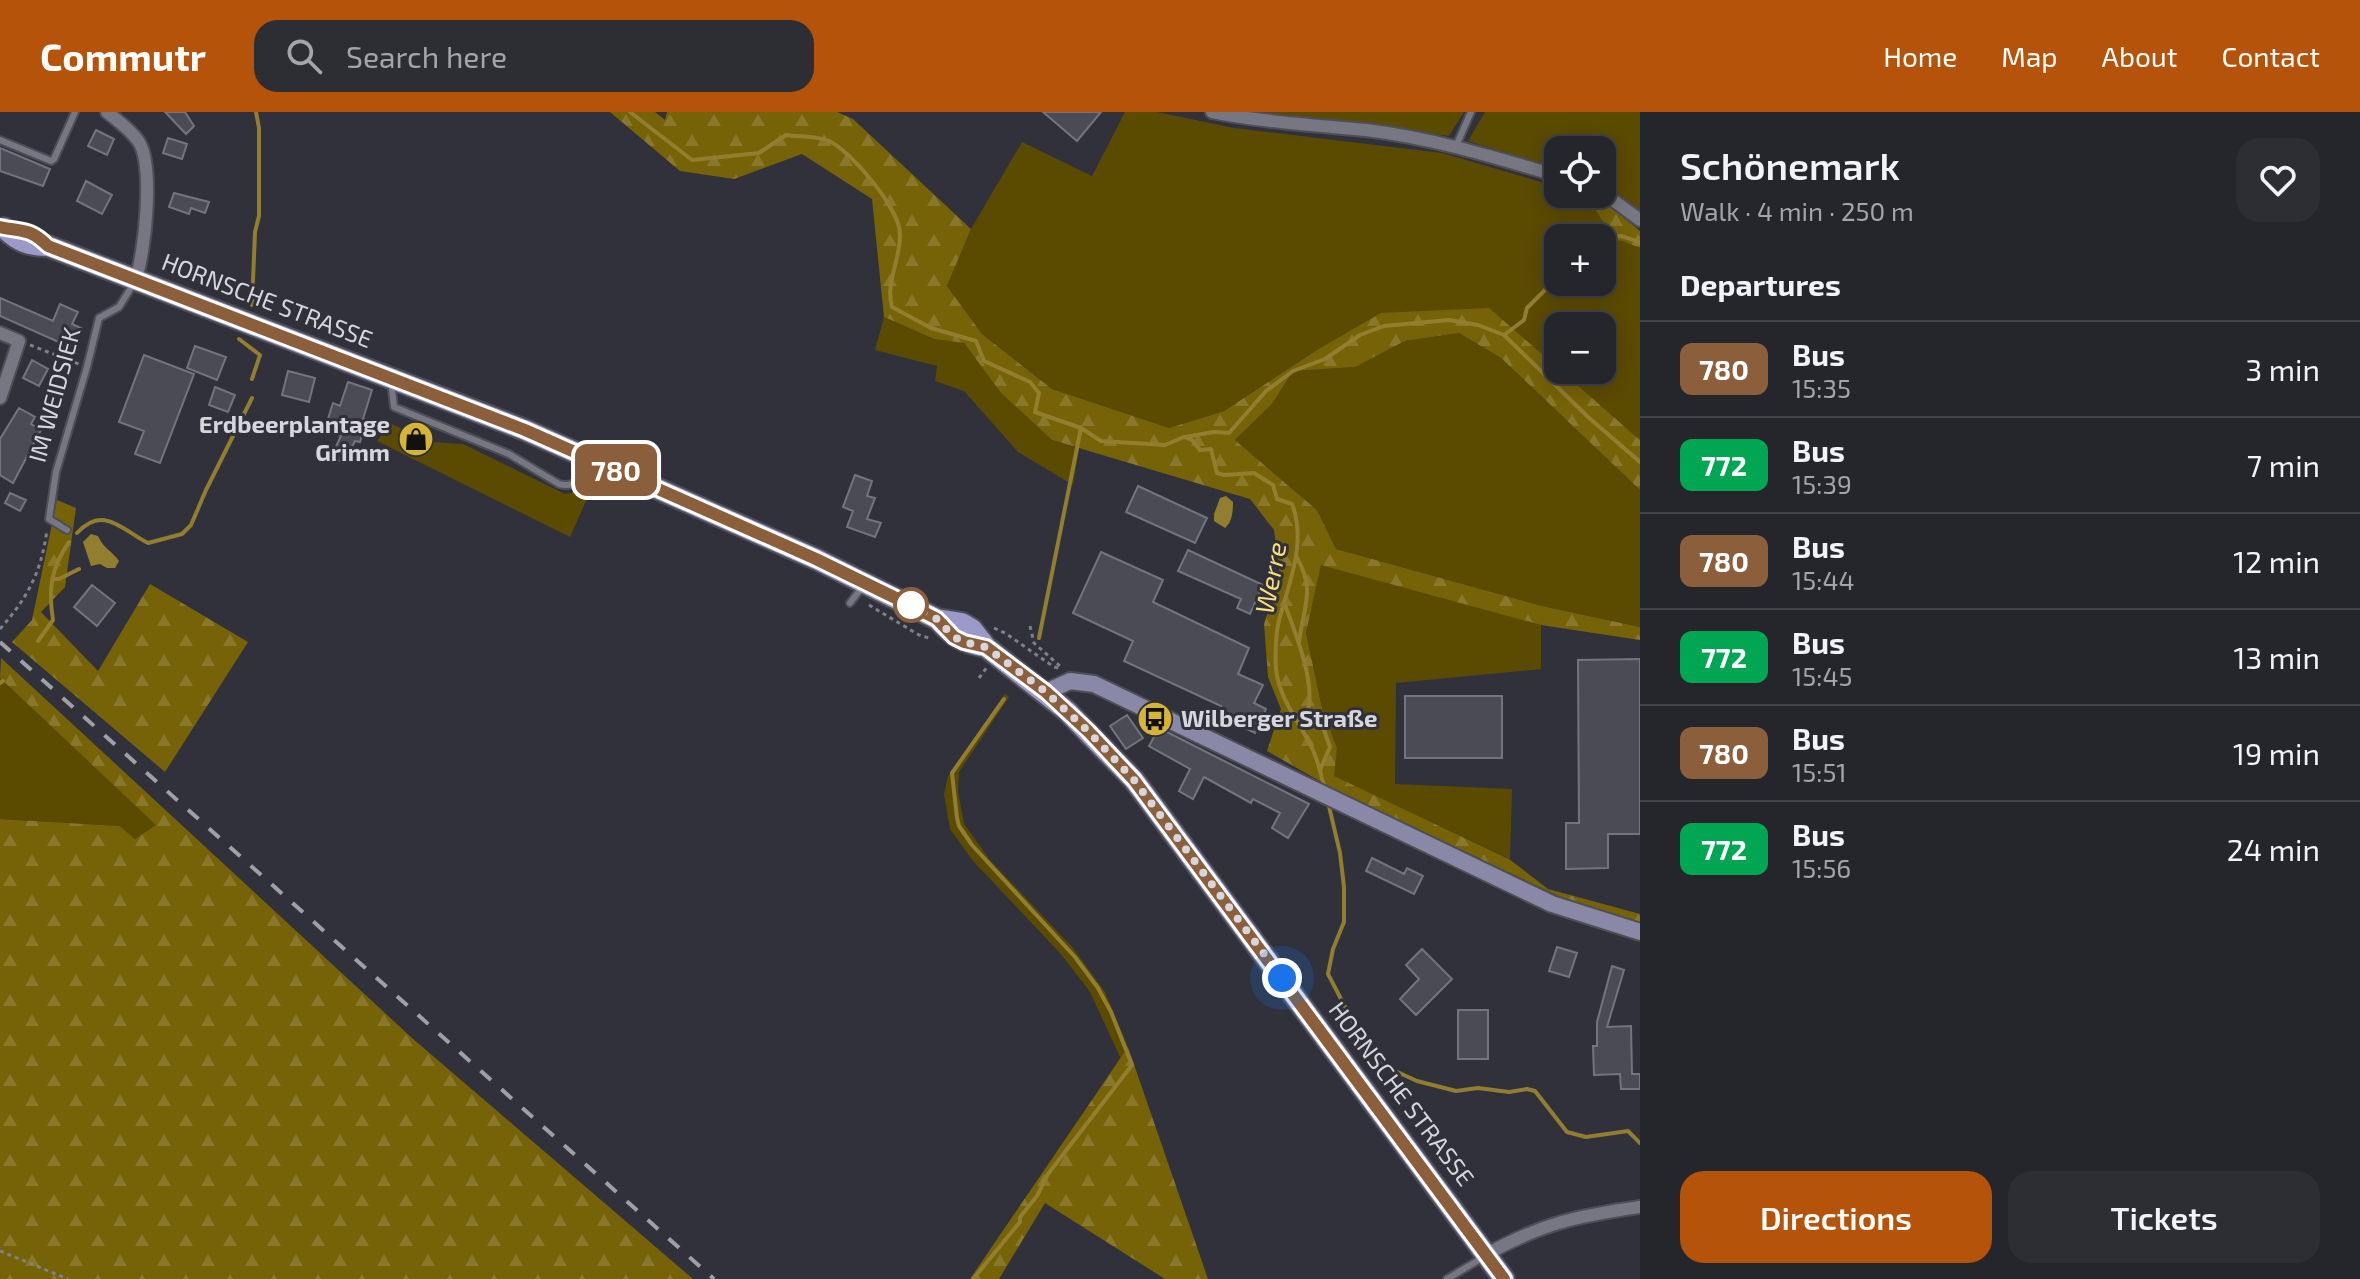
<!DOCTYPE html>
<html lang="en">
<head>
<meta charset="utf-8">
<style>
	:root { --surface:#25252c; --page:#2d2d34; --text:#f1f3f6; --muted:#a3a5a9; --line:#424248; --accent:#b45309 }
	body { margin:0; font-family:"Exo 2",sans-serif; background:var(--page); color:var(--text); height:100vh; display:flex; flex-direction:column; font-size:30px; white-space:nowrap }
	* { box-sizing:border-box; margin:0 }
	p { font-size:26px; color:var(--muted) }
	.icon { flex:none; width:44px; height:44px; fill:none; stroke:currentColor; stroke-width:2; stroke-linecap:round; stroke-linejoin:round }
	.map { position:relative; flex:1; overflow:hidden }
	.sheet { display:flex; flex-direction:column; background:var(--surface); width:720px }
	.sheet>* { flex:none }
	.badge { padding:0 16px; border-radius:12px; font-size:28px; line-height:52px }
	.controls { position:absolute; left:1544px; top:24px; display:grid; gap:16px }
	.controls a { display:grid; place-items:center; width:72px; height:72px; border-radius:16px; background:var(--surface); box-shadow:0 4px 20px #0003,0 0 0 2px var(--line); font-size:40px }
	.you { position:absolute; width:40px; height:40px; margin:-20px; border:6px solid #fff; border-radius:50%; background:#1a73e8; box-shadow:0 0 0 12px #1a73e833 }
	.map>.badge { position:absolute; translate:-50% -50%; box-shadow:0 0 0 4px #fff }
	h2 { padding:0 40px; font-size:30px; line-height:72px }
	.round { display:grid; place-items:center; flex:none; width:84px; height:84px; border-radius:24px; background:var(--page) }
	.head { display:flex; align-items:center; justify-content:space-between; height:136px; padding:0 40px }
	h1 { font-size:38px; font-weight:600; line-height:60px }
	.cta { display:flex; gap:16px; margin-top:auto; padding:16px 40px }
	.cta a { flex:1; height:92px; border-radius:24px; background:var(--accent); color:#fff; font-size:32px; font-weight:600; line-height:92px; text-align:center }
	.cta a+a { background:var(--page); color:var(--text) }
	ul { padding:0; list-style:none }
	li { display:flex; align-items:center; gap:24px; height:96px; padding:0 40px; border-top:2px solid var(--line) }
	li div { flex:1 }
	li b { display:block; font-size:30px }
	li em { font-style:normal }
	li .badge { min-width:88px; font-weight:700; text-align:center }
	header { display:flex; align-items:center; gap:48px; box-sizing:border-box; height:112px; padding:0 40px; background:var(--accent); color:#fff }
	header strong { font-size:38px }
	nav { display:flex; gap:44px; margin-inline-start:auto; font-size:28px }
	.search { width:560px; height:72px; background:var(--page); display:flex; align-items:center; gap:20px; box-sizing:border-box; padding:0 28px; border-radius:24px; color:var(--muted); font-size:30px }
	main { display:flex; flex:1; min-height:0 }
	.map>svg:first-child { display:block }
	.green { fill:#5b4b00 }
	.forest { fill:url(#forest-firs) }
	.water { fill:#927e2f }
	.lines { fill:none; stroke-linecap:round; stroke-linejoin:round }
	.stream { stroke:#927e2f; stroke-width:4 }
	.building { fill:#4b4b56; stroke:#747480; stroke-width:2 }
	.lane-casing { stroke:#4e4e56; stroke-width:10 }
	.street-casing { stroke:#4e4e56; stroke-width:16 }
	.secondary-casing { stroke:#4e4e56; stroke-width:20 }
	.primary-casing { stroke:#4e4e56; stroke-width:24 }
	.path { stroke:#808088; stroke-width:3; stroke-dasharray:4 4; stroke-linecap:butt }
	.lane { stroke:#777783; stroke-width:6 }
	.street { stroke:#777783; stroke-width:12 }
	.secondary { stroke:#8988a6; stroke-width:16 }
	.primary { stroke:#9a99ca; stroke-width:20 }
	.rail { stroke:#9f9fa6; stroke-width:4; stroke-dasharray:14 14; stroke-linecap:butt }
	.line-casing { stroke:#fff; stroke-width:18 }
	.line { stroke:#8b5e3c; stroke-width:12 }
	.walk { stroke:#d6d6dc; stroke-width:8; stroke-dasharray:0 14.4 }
	.stop-dot { fill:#fff; stroke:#8b5e3c; stroke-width:4 }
	.labels { text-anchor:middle; stroke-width:6; stroke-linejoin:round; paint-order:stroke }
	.street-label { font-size:24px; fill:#d6d6dc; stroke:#31313b }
	.poi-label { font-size:24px; font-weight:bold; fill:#d6d6dc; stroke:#31313b; text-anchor:end }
	.water-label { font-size:26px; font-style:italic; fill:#fadf7a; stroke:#31313b }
</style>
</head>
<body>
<header>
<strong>Commutr</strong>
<div class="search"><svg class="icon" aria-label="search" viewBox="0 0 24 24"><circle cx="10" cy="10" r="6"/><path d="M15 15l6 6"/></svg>Search here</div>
<nav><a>Home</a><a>Map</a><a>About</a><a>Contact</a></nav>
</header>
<main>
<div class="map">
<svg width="1640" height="1167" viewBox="0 0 1640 1167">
	<defs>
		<pattern id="forest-firs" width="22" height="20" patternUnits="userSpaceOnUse" patternTransform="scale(2)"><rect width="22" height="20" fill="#766207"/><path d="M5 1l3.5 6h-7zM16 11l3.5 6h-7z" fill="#89782b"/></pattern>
	</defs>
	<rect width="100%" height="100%" fill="#31313b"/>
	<path class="green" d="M1125,0H1157L1234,16L1442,41L1558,75V82H1582L1602,88L1595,95L1603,110L1583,126H1558V154L1548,165L1557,173L1559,170H1602V133C1614,123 1627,131 1640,136V328L1559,258H1602V214H1558V257L1488,197L1317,238L1224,299L1169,316L1052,277L982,222L947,174L971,117L1022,30L1092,64Z
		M1236,0H1464L1449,24Z
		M1485,0H1640V100L1614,78L1602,74V38H1558V57L1468,29Z
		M884,205L934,227L964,231L1001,281L1052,328L1079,337L1073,373L1018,340L964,279L935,269L937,254L875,238Z
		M1459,221L1501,246L1640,378V515L1542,494L1336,437L1317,398L1235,328L1272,292L1293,259L1355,255L1405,229Z
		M390,311L431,330L463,332L565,382L582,378L590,380L570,425L377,329Z
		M1321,452L1541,513V557L1396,571L1395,672L1512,677L1510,747L1333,664L1337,636L1322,596L1306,521Z
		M0,566L157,713L135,727L120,714L0,707Z
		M1005,582L1009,585L959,660L958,679L964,712L990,748L1073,836L1105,880L1128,935L1121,947L1090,880L1060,841L973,749L950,717L944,682L948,664Z"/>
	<path class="forest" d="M610,0H655L665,8L667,0H837L853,7L971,117L947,174L982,222L1052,277L1169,316L1224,299L1317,238L1381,201L1489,196L1640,328V378L1501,246L1459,221L1405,229L1355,255L1293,259L1272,292L1235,328L1317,398L1336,437L1542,494L1640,515V528L1541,513L1321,453L1306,521L1322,596L1337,636L1334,664L1509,747L1548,777L1640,802V810L1569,789L1337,679L1267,639L1281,597L1268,565L1264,512L1280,464L1274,418L1250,387L1052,328L1001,281L964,231L934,227L884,205L872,87L802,42L734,67L680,59Z
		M1602,88L1640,119V136C1627,131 1614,123 1602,133V126H1583L1603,110L1594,95Z
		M57,388L76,396L65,475L41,500L98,559L150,472L248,530L165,660L12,530L32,508Z
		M1,546L412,926L693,1167H0V707L120,714L135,727L156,713L0,566Z
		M1128,935L1208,1167H1165L1045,1091L999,1167H970Z"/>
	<path class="water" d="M1226,384L1233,390C1233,400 1232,410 1225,416L1214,409V402L1220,386Z
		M91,422L98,424C103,436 112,439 119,449L115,456H107L100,452L91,454L83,430Z"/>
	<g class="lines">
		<path class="stream" d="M630,0L692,48L759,41L786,23C799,25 818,24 829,29C851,39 900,97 900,122C901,147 885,170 892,195L931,216L976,229L984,249L1030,270L1039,281L1035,300L1081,316L1101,329L1165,333L1184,325L1192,328L1200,338L1211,337L1217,361L1224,363L1254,361L1273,373L1277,387L1292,392C1306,428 1291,466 1281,501C1275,519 1275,538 1276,557C1279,587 1299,609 1312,636C1318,648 1321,664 1325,677
			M1601,126L1621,124L1640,130
			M252,193L255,120L259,104V16L256,0
			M1504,223L1524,208L1527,196L1558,165
			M239,227L260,243L252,267
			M1185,325L1214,320L1229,321L1266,279L1293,259L1325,247L1360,223L1384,214L1449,208L1478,213L1504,223L1588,305L1640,350
			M77,421C103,393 121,417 148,431L182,422L191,413L206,378L252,286
			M1297,446C1316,478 1303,496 1299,530
			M52,467H59L79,457
			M1285,493C1295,520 1313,564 1309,593C1308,601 1304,610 1302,618
			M1039,526L1081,316
			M38,529L53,508C48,477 51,456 69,430
			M0,571L3,569
			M1308,598L1324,618L1330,635L1320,658
			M1328,690L1340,741L1344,775V810L1333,837L1328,862L1365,933L1382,953L1417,969L1456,979L1478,976L1509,980L1527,977L1535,979L1567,1020L1586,1025L1628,1019L1640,1031
			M973,1167L1020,1110V1105L1037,1084L1048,1062L1132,953L1111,900L1098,876L1075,845L972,733L959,714L957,706L952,661L1004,587"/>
	</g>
	<path class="building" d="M165,0H185L194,14L186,22Z
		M1043,0H1101L1077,29Z
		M96,18L114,27L107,43L88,34Z
		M168,26L187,32L182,47L163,41Z
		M0,36L50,57L43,74L0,59Z
		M86,69L112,83L102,102L77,89Z
		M174,81L209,90L205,101L191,96L189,102L169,95Z
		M0,186L53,209L60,192L78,200L72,212L81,216L72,236L0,204Z
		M195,234L226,245L217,268L187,256Z
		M144,243L194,262L160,351L135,342L144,319L119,310Z
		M32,248L48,257L39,274L23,266Z
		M288,259L315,266L309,290L282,283Z
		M348,270L372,278L363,307L367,308L360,330L355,329L344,351L331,345L341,324L324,319L333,291L340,294Z
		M215,275L235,283L228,300L209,293Z
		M19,296L35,305L31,312L41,318L13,371L0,363V327Z
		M855,363L872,369L867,384L875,386L867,407L881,411L875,425L847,415L853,399L843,395Z
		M1138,374L1207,406L1195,431L1126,400Z
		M10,381L26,388L20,399L5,391Z
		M1188,438L1263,473L1250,502L1237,496L1241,487L1178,459Z
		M1101,440L1163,468L1153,490L1249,536L1238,562L1263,573L1254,591L1266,597L1255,621L1217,603L1221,594L1124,549L1133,529L1073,501Z
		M92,473L115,491L97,514L74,495Z
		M1640,547V722H1608V756L1566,757V711H1579L1578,548Z
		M1405,584H1502V646H1405Z
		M1127,603L1143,626L1126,637L1110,614Z
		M1159,616L1309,692L1288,726L1272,716L1280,701L1253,687L1251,691L1204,665L1193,687L1179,679L1190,657L1149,634Z
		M1372,746L1404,762L1407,756L1423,764L1414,782L1366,759Z
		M1557,835L1577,841L1569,865L1549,859Z
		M1422,837L1452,867L1416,903L1400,887L1419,867L1406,853Z
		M1612,854L1624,858L1607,915L1631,914L1632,962H1640V977H1621L1620,962L1594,963L1593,934H1597V910Z
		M1458,898H1488V947H1458Z"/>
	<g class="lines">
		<defs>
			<path id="lane" d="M0,28L51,49L54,47L75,0
				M1456,34L1471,0
				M395,270L392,278L394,295L509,342L559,372C576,377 584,363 592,350
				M67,418L49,407L56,360L87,255L99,206L119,195L134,171
				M850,491L863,474
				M1447,1167L1482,1146"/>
			<path id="street" d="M107,0C118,9 131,18 139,30C154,55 145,139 136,166
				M1212,0C1263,10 1314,13 1366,18C1432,26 1494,45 1558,64
				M1602,80L1640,108
				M0,221L19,229L0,286
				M1487,1142C1543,1111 1578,1104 1640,1095"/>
			<path id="secondary" d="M1046,580L1070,569L1094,572L1552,792L1640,820"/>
			<path id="primary" d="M4,116C18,130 29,134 48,134L525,318L816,447L937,507L962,511L972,517L986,535L1067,599L1134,668L1504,1167
				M937,507C955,526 961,530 986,535"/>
		</defs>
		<use href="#lane" class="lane-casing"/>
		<use href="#street" class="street-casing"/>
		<use href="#secondary" class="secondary-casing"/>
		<use href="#primary" class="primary-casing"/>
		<path class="path" d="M30,233L79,252
			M869,493L919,523L932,527
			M1030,514L1034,531L1061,555
			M994,516L1005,521L1054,555L1062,557
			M0,517C28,485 41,461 47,418
			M979,566L987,555
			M0,1139L68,1167"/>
		<use href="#lane" class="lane"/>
		<use href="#street" class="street"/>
		<use href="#secondary" class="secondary"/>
		<use href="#primary" class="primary"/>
		<path class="rail" d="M0,530L714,1167"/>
	</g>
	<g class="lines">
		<defs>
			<path id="line" d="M0,115C23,120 30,116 48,134L525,318L816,447L910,493L937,507L954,525L964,530L986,535L1046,580L1088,619L1134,668L1504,1167"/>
		</defs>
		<use href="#line" class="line-casing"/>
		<use href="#line" class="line"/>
		<path class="walk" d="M911,493L937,507L954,525L964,530L986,535L1046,580L1088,619L1134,668L1282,866"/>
	</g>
	<defs>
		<symbol id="shop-disc" viewBox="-11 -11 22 22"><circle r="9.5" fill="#d5b535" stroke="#31313b"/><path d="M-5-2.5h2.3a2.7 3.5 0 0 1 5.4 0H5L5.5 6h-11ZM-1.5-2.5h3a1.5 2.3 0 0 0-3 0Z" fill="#111"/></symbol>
		<symbol id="bus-disc" viewBox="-11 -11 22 22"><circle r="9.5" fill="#d5b535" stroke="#31313b"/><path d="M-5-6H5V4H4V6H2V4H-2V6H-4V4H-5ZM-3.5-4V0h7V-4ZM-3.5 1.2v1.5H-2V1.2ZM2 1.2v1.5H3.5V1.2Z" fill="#111"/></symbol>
	</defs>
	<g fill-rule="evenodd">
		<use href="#shop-disc" x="396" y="307" width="40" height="40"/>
		<use href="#bus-disc" x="1135" y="587" width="40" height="40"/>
	</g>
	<circle class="stop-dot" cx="911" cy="493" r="16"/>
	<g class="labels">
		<g class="street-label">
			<text transform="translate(267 189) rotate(21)" y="8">HORNSCHE STRASSE</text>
			<text transform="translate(55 283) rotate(-75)" y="8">IM WEIDSIEK</text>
			<text transform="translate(1401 982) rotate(53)" y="8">HORNSCHE STRASSE</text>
		</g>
		<g class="poi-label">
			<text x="390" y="321">Erdbeerplantage<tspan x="390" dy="28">Grimm</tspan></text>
			<text x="1181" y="615" text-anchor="start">Wilberger Straße</text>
		</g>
		<g class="water-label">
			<text transform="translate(1271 466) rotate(-79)" y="9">Werre</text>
		</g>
	</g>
</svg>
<div class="controls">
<a><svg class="icon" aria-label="locate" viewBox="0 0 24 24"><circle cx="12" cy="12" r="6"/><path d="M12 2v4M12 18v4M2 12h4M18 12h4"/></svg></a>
<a>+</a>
<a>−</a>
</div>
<div class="you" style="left:1282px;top:866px"></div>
<b class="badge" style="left:616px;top:358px;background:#8b5e3c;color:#fff">780</b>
</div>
<section class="sheet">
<div class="head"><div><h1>Schönemark</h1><p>Walk · 4 min · 250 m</p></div><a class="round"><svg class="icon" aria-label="heart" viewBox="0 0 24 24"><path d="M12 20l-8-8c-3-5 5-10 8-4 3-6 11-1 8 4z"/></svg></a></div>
<h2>Departures</h2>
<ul>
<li><span class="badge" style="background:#8b5e3c;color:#fff">780</span><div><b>Bus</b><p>15:35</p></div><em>3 min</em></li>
<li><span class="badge" style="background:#00a651;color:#fff">772</span><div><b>Bus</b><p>15:39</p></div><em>7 min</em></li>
<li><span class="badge" style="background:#8b5e3c;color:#fff">780</span><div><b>Bus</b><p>15:44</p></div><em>12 min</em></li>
<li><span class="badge" style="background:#00a651;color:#fff">772</span><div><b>Bus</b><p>15:45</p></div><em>13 min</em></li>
<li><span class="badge" style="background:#8b5e3c;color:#fff">780</span><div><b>Bus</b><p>15:51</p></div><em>19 min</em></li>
<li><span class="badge" style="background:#00a651;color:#fff">772</span><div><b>Bus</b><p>15:56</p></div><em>24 min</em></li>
</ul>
<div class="cta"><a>Directions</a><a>Tickets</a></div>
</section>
</main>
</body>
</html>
